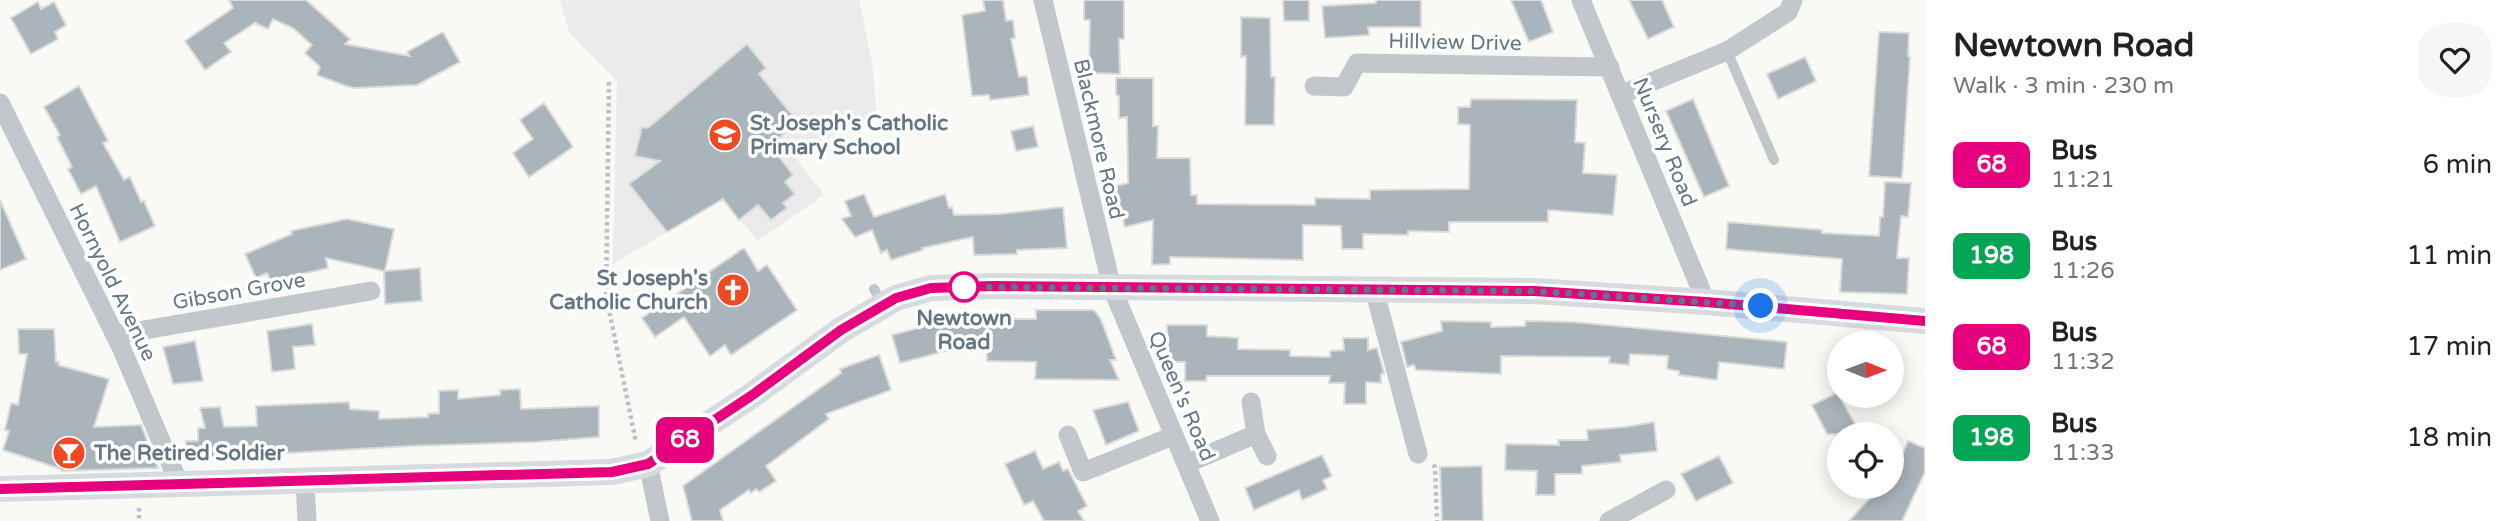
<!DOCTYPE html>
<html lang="en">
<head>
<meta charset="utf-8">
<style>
	:root { --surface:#fff; --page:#f6f6f6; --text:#222; --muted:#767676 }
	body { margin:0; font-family:"Varela Round",sans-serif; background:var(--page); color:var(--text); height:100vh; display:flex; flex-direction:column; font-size:26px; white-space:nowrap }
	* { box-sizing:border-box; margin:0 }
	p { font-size:23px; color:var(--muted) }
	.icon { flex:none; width:38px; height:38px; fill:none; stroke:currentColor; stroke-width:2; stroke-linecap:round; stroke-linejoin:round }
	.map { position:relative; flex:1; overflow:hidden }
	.side { display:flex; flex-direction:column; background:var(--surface); width:595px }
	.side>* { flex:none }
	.badge { padding:0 14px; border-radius:10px; font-size:24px; line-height:46px }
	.needle { width:46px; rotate:91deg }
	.controls { position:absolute; left:1827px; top:331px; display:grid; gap:14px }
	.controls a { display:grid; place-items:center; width:77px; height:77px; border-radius:50%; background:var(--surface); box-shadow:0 4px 18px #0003; font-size:35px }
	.you { position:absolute; width:35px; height:35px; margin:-18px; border:5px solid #fff; border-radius:50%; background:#1a73e8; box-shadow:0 0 0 10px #1a73e833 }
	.map>.badge { position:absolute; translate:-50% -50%; box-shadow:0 0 0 4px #fff }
	.round { display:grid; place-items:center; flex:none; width:74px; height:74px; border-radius:28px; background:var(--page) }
	.summary { display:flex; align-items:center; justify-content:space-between; height:119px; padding:0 28px }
	h1 { font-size:33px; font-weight:800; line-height:52px }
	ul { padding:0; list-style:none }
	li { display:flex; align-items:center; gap:21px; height:91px; padding:0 28px }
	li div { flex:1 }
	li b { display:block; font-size:26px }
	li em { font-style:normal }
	li .badge { min-width:77px; font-weight:700; text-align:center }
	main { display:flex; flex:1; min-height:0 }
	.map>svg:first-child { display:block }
	.built { fill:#eaebea }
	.building { fill:#aab4bb; stroke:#dbdbd9; stroke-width:2 }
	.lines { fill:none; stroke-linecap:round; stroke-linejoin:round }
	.path { stroke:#bcc0c3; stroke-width:4.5; stroke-dasharray:3.5 3.5; stroke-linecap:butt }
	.lane { stroke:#c2c7cb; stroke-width:10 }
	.street { stroke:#c2c7cb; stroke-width:19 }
	.secondary { stroke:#d6dbdf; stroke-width:26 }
	.line-casing { stroke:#fff; stroke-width:16 }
	.line { stroke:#e6007e; stroke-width:10 }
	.walk { stroke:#627684; stroke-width:7; stroke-dasharray:0 12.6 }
	.stop-dot { fill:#fff; stroke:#e6007e; stroke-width:3.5 }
	.labels { text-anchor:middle; stroke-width:7; stroke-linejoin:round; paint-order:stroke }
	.street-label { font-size:21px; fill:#627684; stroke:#fff }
	.poi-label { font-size:21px; font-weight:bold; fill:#627684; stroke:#fff; text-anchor:start }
	.stop-label { font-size:21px; font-weight:bold; fill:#627684; stroke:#fff }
</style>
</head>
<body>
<main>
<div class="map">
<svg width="1925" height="521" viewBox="0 0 1925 521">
	<rect width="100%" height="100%" fill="#f9f9f6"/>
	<path class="built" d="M560,0H859L872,62L877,116L793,154L824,195L758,241L722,199L613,264L617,81L569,32Z"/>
	<path class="building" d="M229,0H306L350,39L345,44L410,56L407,52L443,32L460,62L417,85L355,88L346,86L317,75L320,67L305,53L312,45L293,28L273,19L268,29L255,23L224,43L231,52L205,70L185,41L233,8Z
		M983,0H1003L1006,21L1013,20L1015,38L1011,39L1019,77L1027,76L1029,95L990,100L989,95L972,96L962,15L985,11Z
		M1084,0H1124V39H1119L1120,74L1089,73L1090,20H1084Z
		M1283,0H1309V21H1284Z
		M1376,0H1421V27H1368L1369,35L1325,38L1322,6L1376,3Z
		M1511,0H1541L1553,32L1529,42Z
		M1629,0H1662L1674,27L1648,39Z
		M38,2L41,9L54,2L66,25L55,32L58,39L31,54L11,18Z
		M1241,17L1270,18L1271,77H1275L1274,125H1245L1246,56L1241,57Z
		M1879,32L1909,33L1908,56H1910L1902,178L1869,176Z
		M747,44L766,68L759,74L797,121L771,146L793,175L785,182L795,194L783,203L787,208L771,220L758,205L739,220L723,199L667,232L629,184L660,161L635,156L642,127L648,128Z
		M1805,57L1816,81L1778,99L1767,74Z
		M1116,78H1153V126H1158L1157,158H1190L1191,195H1197V204L1315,205V198L1370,199V190L1469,189L1470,125L1458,124V107H1470L1471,99L1577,100L1575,142L1585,143L1583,173L1617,175L1613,215L1548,210V222H1449V232L1408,231V235L1363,234V249H1342L1341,226L1303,225V260L1170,257V264L1152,265L1153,220L1125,227L1115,186L1128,183L1127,117L1119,118V96L1116,95Z
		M79,86L108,141L103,143L124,180L130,177L141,202L144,201L155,226L120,242L96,186L81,194L68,169L72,167L57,137L60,135L44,107Z
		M1693,99L1729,186L1704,197L1666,111Z
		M544,103L573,147L529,177L513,153L533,139L520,120Z
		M1033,126L1038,147L1016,151L1011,131Z
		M1885,182L1911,183L1908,217L1901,216L1897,258H1909L1907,294L1840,292L1842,259L1726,249L1728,222L1822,230V233L1879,236L1880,217H1883Z
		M864,194L874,217L945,194L949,208L952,207L954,215L999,214L1063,207L1067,248L1017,250V254L974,255L973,237L922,248L923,250L891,260L887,250L881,253L872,230L855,237L842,219L851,216L845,201Z
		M0,200L26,259L0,270Z
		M347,219L394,229L385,271L420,268L422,301L385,304L384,271L326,258L328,268L271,281L267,273L256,278L245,254L292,234L291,231Z
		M744,248L758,271L767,265L797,310L731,355L725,345L710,356L684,317L655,337L642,318Z
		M1036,310H1094L1101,320L1116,360H1110L1119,380L1035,379L1036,362L987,361V340L900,363L892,335L953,319H1036Z
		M1441,321L1491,322V327L1525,326L1526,321L1573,322L1787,342L1784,369L1719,362L1717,380L1679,375V371L1667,369L1668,356L1630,354L1629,365L1609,363L1610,357L1501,356V374L1416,370L1414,365L1407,367L1401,342L1442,331Z
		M312,324L315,345L293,347L295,369L272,372L267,331Z
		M1167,325H1207V336L1238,338V349L1290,350V356L1330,357V351L1344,350L1343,338H1368V350L1377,348L1384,373L1381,374V383L1366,382V404H1344L1345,383H1329L1330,376H1207L1206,381H1185V362H1168Z
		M18,329H54L56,362H59L58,365L109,379L94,427L141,425L158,468L62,471L58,468L3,450L9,431L5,430L11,403L18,405L27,354H19Z
		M195,341L203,381L173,384L163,347Z
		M879,355L891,390L826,414L829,419L766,466L776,481L759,492L756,489L751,493L749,490L720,510L723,521H692L683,486L841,373L840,369Z
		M520,389L521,409L599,406V437L535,442L410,446L185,459L186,441H198V428H205L200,408L220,407L224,427L257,426L256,406L349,402L350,409L379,411V419L428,417V414L439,413V391L458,390V399L500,395V390Z
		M1839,392V396L1861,434H1827L1812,405Z
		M1128,402L1139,431L1106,445L1093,410Z
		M1654,422L1657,451L1620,455L1621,462L1582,466V474H1555V495H1536L1537,471L1505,470L1506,444L1559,445L1558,440H1588L1587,430L1625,427Z
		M1908,441L1925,448V472L1902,521H1849L1871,497L1876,486H1892V460L1899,463Z
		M1035,451L1043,469L1059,462L1063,471L1068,469L1087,506L1078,511L1084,521H1044L1033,501L1024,505L1005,464Z
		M1322,455L1332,476L1323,480L1327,489L1302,500L1299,490L1254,510L1245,488Z
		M1719,456L1733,483L1696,501L1681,474Z
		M1482,466L1483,521H1442L1440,467Z"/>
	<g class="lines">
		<path class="path" d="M609,82L606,295L636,442
			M1433,465L1435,467L1437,521
			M139,508V521"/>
		<path class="lane" d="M1727,51L1774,160
			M874,289L883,305"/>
		<path class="street" d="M1043,0L1112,288L1210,521
			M1581,0L1706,302
			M1314,86L1344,87L1357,63L1610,67
			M1622,94L1727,51L1788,12L1793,0
			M0,103L121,347L175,474L177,484
			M1374,289L1418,454
			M115,335L371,291
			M1256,434L1267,456
			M1068,435L1083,472L1173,436
			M648,464L660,521
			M1186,464L1256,434L1251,402
			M305,482L307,521
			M1609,521L1666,490"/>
		<path class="secondary" d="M0,489L612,472L648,464L751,396L841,330L896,298L931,288L992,286L1534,291L1706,302L1925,321"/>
	</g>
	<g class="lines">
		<defs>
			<path id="line" d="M0,489L612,472L648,464L751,396L841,330L896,298L931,288L992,286L1534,291L1706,302L1925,321"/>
		</defs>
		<use href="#line" class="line-casing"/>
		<use href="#line" class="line"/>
		<path class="walk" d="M964,287L1534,291L1761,306"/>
	</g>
	<defs>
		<symbol id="school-disc" viewBox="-11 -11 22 22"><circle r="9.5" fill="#ef4a21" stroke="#fff"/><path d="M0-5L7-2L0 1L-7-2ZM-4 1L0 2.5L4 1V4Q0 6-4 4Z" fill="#fff"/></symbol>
		<symbol id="church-disc" viewBox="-11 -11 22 22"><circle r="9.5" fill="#ef4a21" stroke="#fff"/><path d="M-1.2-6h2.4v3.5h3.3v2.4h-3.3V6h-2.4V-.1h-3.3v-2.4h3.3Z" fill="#fff"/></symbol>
		<symbol id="bar-disc" viewBox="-11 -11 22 22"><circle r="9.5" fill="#ef4a21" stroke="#fff"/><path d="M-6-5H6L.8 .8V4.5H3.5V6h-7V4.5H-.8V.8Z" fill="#fff"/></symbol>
	</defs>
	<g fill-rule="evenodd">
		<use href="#school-disc" x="706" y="116" width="38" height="38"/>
		<use href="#church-disc" x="714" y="271" width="38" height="38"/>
		<use href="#bar-disc" x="50" y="434" width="38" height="38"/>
	</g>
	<circle class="stop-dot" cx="964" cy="287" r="14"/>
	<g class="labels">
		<g class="street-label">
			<text transform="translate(1455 42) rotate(1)" y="7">Hillview Drive</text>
			<text transform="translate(1099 139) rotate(77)" y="7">Blackmore Road</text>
			<text transform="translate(1665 142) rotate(68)" y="7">Nursery Road</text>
			<text transform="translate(113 282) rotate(64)" y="7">Hornyold Avenue</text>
			<text transform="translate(239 291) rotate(-10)" y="7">Gibson Grove</text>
			<text transform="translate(1182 396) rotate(67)" y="7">Queen's Road</text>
		</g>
		<g class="poi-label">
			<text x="750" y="130">St Joseph's Catholic<tspan x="750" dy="24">Primary School</tspan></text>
			<text x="708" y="285" text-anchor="end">St Joseph's<tspan x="708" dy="24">Catholic Church</tspan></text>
			<text x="94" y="460">The Retired Soldier</text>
		</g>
		<g class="stop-label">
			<text x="964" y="325">Newtown<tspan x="964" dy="24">Road</tspan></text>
		</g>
	</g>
</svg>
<div class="controls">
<a><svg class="needle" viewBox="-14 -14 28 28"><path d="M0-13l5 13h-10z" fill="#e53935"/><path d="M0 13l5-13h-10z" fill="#767676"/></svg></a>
<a><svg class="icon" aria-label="locate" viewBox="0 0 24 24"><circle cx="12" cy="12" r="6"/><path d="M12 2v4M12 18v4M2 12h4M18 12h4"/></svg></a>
</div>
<div class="you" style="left:1761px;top:306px"></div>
<b class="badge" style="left:685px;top:440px;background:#e6007e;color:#fff">68</b>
</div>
<section class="side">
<div class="summary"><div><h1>Newtown Road</h1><p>Walk · 3 min · 230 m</p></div><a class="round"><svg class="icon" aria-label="heart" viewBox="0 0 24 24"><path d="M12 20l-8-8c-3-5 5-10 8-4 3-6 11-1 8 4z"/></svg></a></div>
<ul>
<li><span class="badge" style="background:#e6007e;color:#fff">68</span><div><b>Bus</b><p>11:21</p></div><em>6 min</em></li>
<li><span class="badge" style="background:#00a651;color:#fff">198</span><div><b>Bus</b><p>11:26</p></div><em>11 min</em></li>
<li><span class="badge" style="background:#e6007e;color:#fff">68</span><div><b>Bus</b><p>11:32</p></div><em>17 min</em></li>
<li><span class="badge" style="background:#00a651;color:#fff">198</span><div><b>Bus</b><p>11:33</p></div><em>18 min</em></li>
</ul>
</section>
</main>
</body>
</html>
